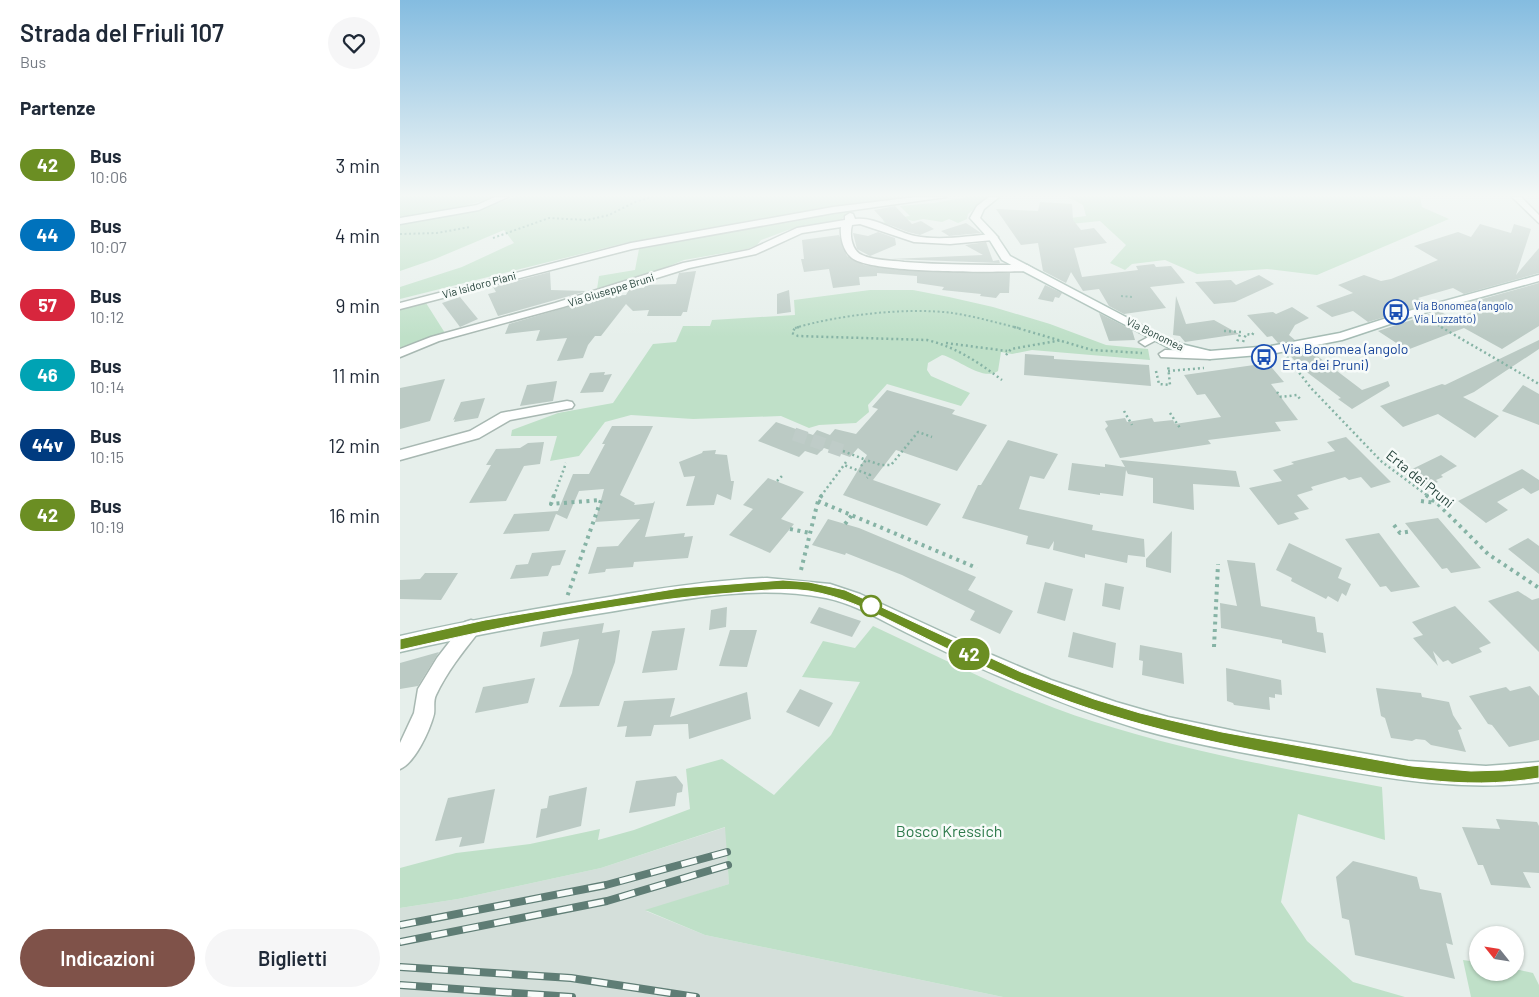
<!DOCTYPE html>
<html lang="it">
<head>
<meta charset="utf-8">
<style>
	:root { --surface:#fff; --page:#f6f6f7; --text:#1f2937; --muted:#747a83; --accent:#7f5249 }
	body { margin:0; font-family:Barlow,sans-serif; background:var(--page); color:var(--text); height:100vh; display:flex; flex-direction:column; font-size:19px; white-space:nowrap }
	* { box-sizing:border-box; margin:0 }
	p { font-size:16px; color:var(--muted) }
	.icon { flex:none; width:28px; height:28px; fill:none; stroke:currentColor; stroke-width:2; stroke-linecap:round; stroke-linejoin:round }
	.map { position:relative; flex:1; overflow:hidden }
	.panel { display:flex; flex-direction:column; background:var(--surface); width:400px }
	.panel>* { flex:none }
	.badge { padding:0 10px; border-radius:16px; font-size:18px; line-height:32px }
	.needle { width:32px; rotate:300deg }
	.controls { position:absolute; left:1069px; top:926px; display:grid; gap:10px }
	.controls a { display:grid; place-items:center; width:55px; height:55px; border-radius:50%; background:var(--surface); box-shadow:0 1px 4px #0004; font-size:25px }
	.map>.badge { position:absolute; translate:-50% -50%; box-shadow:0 0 0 2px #fff }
	h2 { padding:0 20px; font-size:19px; line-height:45px }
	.round { display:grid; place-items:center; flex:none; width:52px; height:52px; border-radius:26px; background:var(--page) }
	.summary { display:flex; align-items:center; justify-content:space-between; height:85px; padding:0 20px }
	h1 { font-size:24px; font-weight:600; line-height:38px }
	.button { display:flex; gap:10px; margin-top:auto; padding:10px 20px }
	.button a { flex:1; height:58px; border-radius:30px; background:var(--accent); color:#fff; font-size:20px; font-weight:600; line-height:58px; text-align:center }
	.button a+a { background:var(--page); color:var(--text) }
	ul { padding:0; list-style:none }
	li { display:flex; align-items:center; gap:15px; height:70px; padding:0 20px }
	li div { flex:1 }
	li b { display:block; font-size:19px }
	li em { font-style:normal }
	li .badge { min-width:55px; font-weight:700; text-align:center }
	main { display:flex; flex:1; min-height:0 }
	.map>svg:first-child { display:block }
	.built { fill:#d4dfda }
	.green { fill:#bfe0c8 }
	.building { fill:#bbcac4 }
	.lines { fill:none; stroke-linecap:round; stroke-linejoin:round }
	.street-tunnel { stroke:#bfccc8; stroke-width:13; stroke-dasharray:13 6; stroke-linecap:butt }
	.street-casing { stroke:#a8b8b2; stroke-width:3 }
	.secondary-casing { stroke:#a4bbb3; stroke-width:3 }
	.path-far2 { stroke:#86b3a5; stroke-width:2; stroke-dasharray:2 2.5; stroke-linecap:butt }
	.path-far1 { stroke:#86b3a5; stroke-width:2.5; stroke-dasharray:2 3; stroke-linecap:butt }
	.path { stroke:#86b3a5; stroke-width:4; stroke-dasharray:3 4.5; stroke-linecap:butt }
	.street { fill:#fff; fill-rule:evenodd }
	.secondary { fill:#fff; fill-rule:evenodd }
	.rail-casing { stroke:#5f7d75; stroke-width:8 }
	.rail { stroke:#f7fbf9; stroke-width:5.5; stroke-dasharray:16; stroke-linecap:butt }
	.line { fill:#6b8e23; stroke:#fff }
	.stop-dot { fill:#fff; stroke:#6b8e23; stroke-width:2.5 }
	.labels { text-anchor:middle; stroke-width:5; stroke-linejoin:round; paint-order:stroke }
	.far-street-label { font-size:11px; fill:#24423a; stroke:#f7fbf9 }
	.far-transit-label { font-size:11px; fill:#164399; stroke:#f7fbf9; text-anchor:start }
	.transit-label { font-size:14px; fill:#164399; stroke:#f7fbf9; text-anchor:start }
	.street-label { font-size:14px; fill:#24423a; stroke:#f7fbf9 }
	.near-park-label { font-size:16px; fill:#2d7a4b; stroke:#f7fbf9 }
</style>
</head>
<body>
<main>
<section class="panel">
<div class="summary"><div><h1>Strada del Friuli 107</h1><p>Bus</p></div><a class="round"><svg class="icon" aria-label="heart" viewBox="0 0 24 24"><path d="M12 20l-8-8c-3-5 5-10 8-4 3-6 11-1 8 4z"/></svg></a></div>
<h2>Partenze</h2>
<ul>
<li><span class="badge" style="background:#6b8e23;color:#fff">42</span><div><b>Bus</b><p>10:06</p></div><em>3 min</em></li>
<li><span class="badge" style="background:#0072bc;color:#fff">44</span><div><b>Bus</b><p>10:07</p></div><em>4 min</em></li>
<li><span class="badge" style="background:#d7263d;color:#fff">57</span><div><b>Bus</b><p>10:12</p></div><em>9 min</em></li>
<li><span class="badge" style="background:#00a3b4;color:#fff">46</span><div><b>Bus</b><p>10:14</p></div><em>11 min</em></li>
<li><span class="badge" style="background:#003b80;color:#fff">44v</span><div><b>Bus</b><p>10:15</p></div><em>12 min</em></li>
<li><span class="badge" style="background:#6b8e23;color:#fff">42</span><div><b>Bus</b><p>10:19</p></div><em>16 min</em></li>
</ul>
<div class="button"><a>Indicazioni</a><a>Biglietti</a></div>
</section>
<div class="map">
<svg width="1139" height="997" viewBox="0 0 1139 997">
	<rect width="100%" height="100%" fill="#e6efeb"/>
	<path class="built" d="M326,827L329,884L246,911L305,935L603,997H0V908L58,899L201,868Z"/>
	<path class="green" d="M0,197H97L44,211L0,217Z
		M115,197H509L355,220L225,243L0,299V287L62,267L114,243L104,230L35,259L0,271V223L72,211Z
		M567,197H588L568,214L567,219L558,223L549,219L542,222L523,219L513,221L506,219L491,224H485L483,220L510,216L500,206L534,203Z
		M668,197H1020L1022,207L1049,219L917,275L867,269L797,274L765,260L732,264L725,270L710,263L726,245L700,221L621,229L662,219L686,216L683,205Z
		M450,210L441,220L388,230L361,240L357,245L347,249L284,260L254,272L197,289L199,276L235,270L239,249Z
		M470,290H513L549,297L593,307L650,324L706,345L748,349L750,360L632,350L612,354L601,352L598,371C583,382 557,358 542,355L528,363L527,370L531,376L570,393L561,406L487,384L468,405L469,412L456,423L419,425L409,428L381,416L293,419L231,415L205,422L179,456L150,461L157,436H111L112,430L158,413L213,403L253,344L276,342L283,326H310L312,320L395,315L394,300Z
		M26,303L45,333L0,348V309Z
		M473,626C546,660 618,698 695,722C789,752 885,769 982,787L985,840L898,814L881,902L907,941L953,982L1005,997H603L305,935L245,910L329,884L325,827L201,868L58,899L0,908V868L56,853L130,844L200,829L198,840L234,830L290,809L286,769L322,759L374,795L431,735L460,682L402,677L423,641L455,648Z
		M1063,960L1077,962L1078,972H1115V969L1133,973L1139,985V997H1071Z"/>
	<path class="building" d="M640,202L672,204L673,220L681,230L694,228L707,243L674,248L682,277L738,270L736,266L754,264L756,267L771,266L785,283L750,287L766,308L724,314L709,306L699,289L683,291L671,272L666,283L643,271L638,243L621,245L596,209L638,211Z
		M495,206L512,224L521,221L534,229L520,235L508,232L487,224L474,210Z
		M566,223L581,233L549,236L541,231Z
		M1080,224L1111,233L1114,224L1131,229L1116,275L1139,248V273L1064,294L1053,288L1018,298L1028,304L968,322L953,311L932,317L916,306L953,293L938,285L964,275L981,281L991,279L1038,260L1014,246L1058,232L1071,237Z
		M478,232L495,238L496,245L470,256L457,249L453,233L468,236Z
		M439,235L447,256L464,265L508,271L610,273L609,293H600L596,298L580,296L581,294L542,290L544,287L517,283V276L477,273V276L459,277L460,285L433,288L429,269L404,272L401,259H404L402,240Z
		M586,242L593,261L599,260L600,263L491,259L583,255L565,245Z
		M296,271L287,312H283L281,316H247L249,310L233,311L226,304L201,336H195L188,345L183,358L157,361L167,338L136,341L140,330L105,334L109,324L205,296L226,295L230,288H244L245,285L276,284L279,273Z
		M150,272L151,290L187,291L98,316L88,294L96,292L93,287Z
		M859,275L874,284L835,302L814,304L795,282L831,280L836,285Z
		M1139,283V326L1102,349L1064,328L1007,350L978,331L1039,311L1054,319L1085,307L1075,301Z
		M645,285L662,293L659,298L655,297L653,302L638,299Z
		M389,290L391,312L377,314V294Z
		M776,296L786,324L814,320L839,334L785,342L780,336L773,335Z
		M60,297L78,319L60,327L42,303Z
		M892,307L909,318L895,325L889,335L895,340L878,343L872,336L867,337L847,315L873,312L876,314Z
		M699,313L732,330L735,340L709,341Z
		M1139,340V349L1074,392L1063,397L1099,416L1075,438L1038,414L1003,427L980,406L1042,384L1045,385Z
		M908,349L962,390L988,381L990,386L952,409L938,399L941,398L900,367L888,353Z
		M625,354L654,356V359L749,365L751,386L624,375Z
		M868,363L884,382L871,384L898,420L875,422L881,431L808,440L811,444L720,458L705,429L708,426L705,421L725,418L727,422L752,418L754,422L773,420L775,424L821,417L805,394L797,395L784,375Z
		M205,372L204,375L212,374L203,392L180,393L190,373Z
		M45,379L30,421L0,429V388Z
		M157,381L153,401L120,406L127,385Z
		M1123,385L1139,394V425L1102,411Z
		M487,390L555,410L552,414L587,425L557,471L496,450L473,480L541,504L527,526L443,495L467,455L458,448L450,457L424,448L417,455L405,451L399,457L358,441L376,422L413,435L417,430L430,435L435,429L456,434L478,409L472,407Z
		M85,398L78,418L54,422L55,419L53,420L61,402Z
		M212,426H253L220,495L235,503L234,505L253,503L255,501L245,537L285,533L284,537L293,536L288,558L234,562L233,567L206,569L205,572L188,574L197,547L218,546L240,519L195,522L204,489L179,491L167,519L156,514L149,531L103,534L114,514L158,511L173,474H189L205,444H202Z
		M946,437L991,482L971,488L961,477L949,480L945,477L911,487L913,490L897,495L909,509L894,513L899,519L878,525L849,488L882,481L873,470L894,464L891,462L935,451L927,442Z
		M608,440L658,454L644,479L630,476L619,509L693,525L692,530L744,539L745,557L728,555L727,563L685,554V558L653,550L654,541L649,549L626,544L628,536L562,518L578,485H581Z
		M144,442L140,464L124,466L106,501L69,503L91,465H86L96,449L120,448L128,443Z
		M316,450L315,454L327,455L331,481H334L331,500L317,494L314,505L286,506L295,476L284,477L279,462L302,453L303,451Z
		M1041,455L1057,466L1041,475L1043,477L1036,480L1038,482L1024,488L1004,473Z
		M721,460L836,471L840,487L793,484L794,510L753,503V478L728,474L726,470L723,496L700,493V495L668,490L672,463L705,467V464L725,467Z
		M1122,469L1139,480V490L1131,494L1123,488L1097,502L1108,510L1086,523L1058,501Z
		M368,478L404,492L381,519L394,524L370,553L329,535L353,509L343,505Z
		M1038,518L1063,547L1081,568L1051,573L1047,568L1042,569L1005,523Z
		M428,519L459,528L576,577L568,590L613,611L600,634L570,620L575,611L502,575L446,553L445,555L412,545Z
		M772,531L771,573L746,567V559Z
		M979,533L1003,565L1020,587L991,592L986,586L980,587L945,539Z
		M1128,538L1139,546V574L1108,549Z
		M889,543L942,568L938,578L951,584L946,596L942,593L938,602L928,596L926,599L891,581L892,578L876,570Z
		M166,550L160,565L152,566L148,576L110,579L116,565L128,564L132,553Z
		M827,560L855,563L861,606L915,617L917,632L923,633L926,653L882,643V640L821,628L820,603L837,606Z
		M25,573H58L41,600L0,599V580L20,579Z
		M645,582L673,589L665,621L637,613Z
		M705,583L724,587L720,610L702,606Z
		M1118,591L1132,600L1139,598V652L1088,601Z
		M1055,606L1091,643L1079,648L1082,652L1052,664L1048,660L1043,662L1033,651L1038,666L1013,638L1023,635L1012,622Z
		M327,607L326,627L309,630L311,610Z
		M419,607L461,621L452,637L410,623Z
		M204,623L202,633L220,630L215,662L199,706L159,707L172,673L179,639L140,647L143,632Z
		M285,628L277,670L242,673L252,631Z
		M330,630H357L347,667L319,666Z
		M673,632L716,643L713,668L668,657Z
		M740,645L782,653L784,684L742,675L743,661L739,660Z
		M39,652L18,686L0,689V663Z
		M826,668L881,680L882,695L875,694V698L869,697L870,710L834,705L833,703L827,701Z
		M135,678L128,703L75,713L83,687Z
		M1130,686L1139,696V740L1109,747L1092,725L1088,724L1069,696L1106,687L1110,691Z
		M976,688L1021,693L1022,697L1049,702L1053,715L1062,729L1058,730L1066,752L1031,745L1025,740L1016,739L1012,741L991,738L985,718L981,716Z
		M400,689L433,703L419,727L386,712Z
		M347,692L351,719L289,739L288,724L254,725L251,736L225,737L227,726L217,727L224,701L275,698L270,717Z
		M276,776L283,785L282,792L277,793L275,806L229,813L236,781Z
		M187,787L181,826L136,838L141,809L147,808L149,796Z
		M95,789L84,843L59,847L62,837L35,841L48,798Z
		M1096,819L1137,822L1139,826V873L1123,872L1131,888L1091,885L1083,865H1078L1062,827L1100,829Z
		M953,861L1017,877L1020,889L1041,893L1053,945L1046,943L1055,979L955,955L949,920L942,918L936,877Z"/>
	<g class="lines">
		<path class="street-tunnel" d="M394,434L443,451"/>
		<defs>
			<path id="street" d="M516,197H546L433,213L232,249L0,309V303L231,243L433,207Z
				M1112,197H1121L1139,215V223Z
				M450,213L453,214L455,219C474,216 496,232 515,236C540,241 568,236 593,234L598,237L593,240L550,244L514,242L460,224L452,225C449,235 452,251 462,255C475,261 490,260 504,262C545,265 586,265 627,265L632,268L627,271C596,272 473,274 452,258C443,251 440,237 441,227L402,233L356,254L289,268L163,307L39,341L0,357V349L31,337L155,303L283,263L349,250L397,228L445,220V216Z
				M756,333L762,337L745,346L739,342Z
				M765,350L810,351L816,355L810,359L761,357L759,354Z
				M167,401L172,402L174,405L172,408L110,420L79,438L0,460V450L70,431L101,413Z
				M71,620L77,622L80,628L77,634C62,653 47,672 36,695C33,701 35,708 34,714C30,730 15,763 0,769V743L14,713L18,689L37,658L65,622Z"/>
			<path id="secondary" d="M95,197H108L79,210L0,224V218L77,205Z
				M589,197H599L584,209L580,218L596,235L610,256L760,335L781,344L810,351L871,346L940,333L1012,310L1139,275V281L1020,314L942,340L871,354L810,359L773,350L602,260L589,239L570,218L577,206Z
				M367,578L430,584L460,594L592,655L651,680L716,702L768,717L849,734L1008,761L1086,766L1139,762V782C1063,792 991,779 916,766C858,755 799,746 742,730C699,717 656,701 615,683C578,668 543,651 507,633C481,620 455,604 426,598C353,584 281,600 209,612C139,623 69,636 0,652V636C69,620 139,608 209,597C262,588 314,580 367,578Z"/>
		</defs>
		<use href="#street" class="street-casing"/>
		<use href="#secondary" class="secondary-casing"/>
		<path class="path-far2" d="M0,234L37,233L70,227
			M93,238L149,218L187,220L209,215L235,202L252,197
			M721,296L733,297
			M1025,321L1023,322L1031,321L1043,328
			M395,328C437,315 508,307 552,313C574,316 597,323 619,328"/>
		<path class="path-far1" d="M399,327L395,328L392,333L398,336L527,340C556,347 578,362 602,380
			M614,327L692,350L742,353
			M1041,327L1139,384
			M824,331L841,332L837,342
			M843,342L846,334L852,335L854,332
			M546,343L607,351
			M606,355L611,349L662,340
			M887,357L911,388L982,462L1028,496
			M756,371L759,384L770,385L768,365
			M768,371L804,368
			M877,392L881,397L897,395L900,399
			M724,411L732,425
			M770,413L780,428
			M443,451L466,460
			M446,462L444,465L470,475L467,478
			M461,466L466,460L481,465H491L518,432L532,437
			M377,481L382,476
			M154,496L166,463
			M421,496L444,465"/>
		<path class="path" d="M154,495L151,504L201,500L167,597
			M1026,495L1038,504L1088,554L1139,588
			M418,501L577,568
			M1021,501L1036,503
			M445,524L452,515
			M994,525L1000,533L1012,531
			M390,529L410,533
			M401,570L418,501L422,495
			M814,647L818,564"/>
		<use href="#street" class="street"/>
		<use href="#secondary" class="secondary"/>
		<defs>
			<path id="rail" d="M0,925L206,885L327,852
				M0,942L207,901L328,865
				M0,967L171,978L296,997
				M0,985L172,997"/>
		</defs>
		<use href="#rail" class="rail-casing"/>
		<use href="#rail" class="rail"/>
	</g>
	<linearGradient id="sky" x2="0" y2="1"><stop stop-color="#84bce0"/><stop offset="0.58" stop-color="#f4f8f6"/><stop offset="1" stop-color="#f4f8f6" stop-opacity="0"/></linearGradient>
	<rect width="1139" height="337" fill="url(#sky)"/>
	<path class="line" d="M383,580L409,582L445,590L621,672L694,699L740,713L822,732L1012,766L1071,771L1103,770L1139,765V778C1059,791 995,776 916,762C811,743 714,723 614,680C575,663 536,643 497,624C469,610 441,596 409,591C380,587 350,592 320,594C213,603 105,626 0,650V639L85,620L280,588Z"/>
	<defs>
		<symbol id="bus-ring" viewBox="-11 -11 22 22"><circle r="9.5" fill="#f7fbf9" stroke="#1a4fb4" stroke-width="1.5"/><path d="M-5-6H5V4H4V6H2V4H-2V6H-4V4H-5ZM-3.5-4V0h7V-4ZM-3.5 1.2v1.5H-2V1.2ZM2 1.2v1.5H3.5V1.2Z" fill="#1a4fb4"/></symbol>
	</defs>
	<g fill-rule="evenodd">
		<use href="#bus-ring" x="982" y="298" width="28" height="28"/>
		<use href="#bus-ring" x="850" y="343" width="28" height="28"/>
	</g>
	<circle class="stop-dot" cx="471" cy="606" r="10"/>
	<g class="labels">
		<g class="far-street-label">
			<text transform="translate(79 285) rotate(-15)" y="4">Via Isidoro Piani</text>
			<text transform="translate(211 290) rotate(-17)" y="4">Via Giuseppe Bruni</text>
			<text transform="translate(755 334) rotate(26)" y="4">Via Bonomea</text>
		</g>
		<g class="far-transit-label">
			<text x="1014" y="310">Via Bonomea (angolo<tspan x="1014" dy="13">Via Luzzatto)</tspan></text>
		</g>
		<g class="transit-label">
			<text x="882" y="354">Via Bonomea (angolo<tspan x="882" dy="16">Erta dei Pruni)</tspan></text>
		</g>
		<g class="street-label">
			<text transform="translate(1020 479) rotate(39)" y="5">Erta dei Pruni</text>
		</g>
		<g class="near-park-label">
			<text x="549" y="837">Bosco Kressich</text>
		</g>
	</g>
</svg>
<div class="controls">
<a><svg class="needle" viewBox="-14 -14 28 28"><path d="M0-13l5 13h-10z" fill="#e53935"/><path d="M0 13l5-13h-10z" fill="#747a83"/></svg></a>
</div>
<b class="badge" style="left:569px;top:654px;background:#6b8e23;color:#fff">42</b>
</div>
</main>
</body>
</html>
